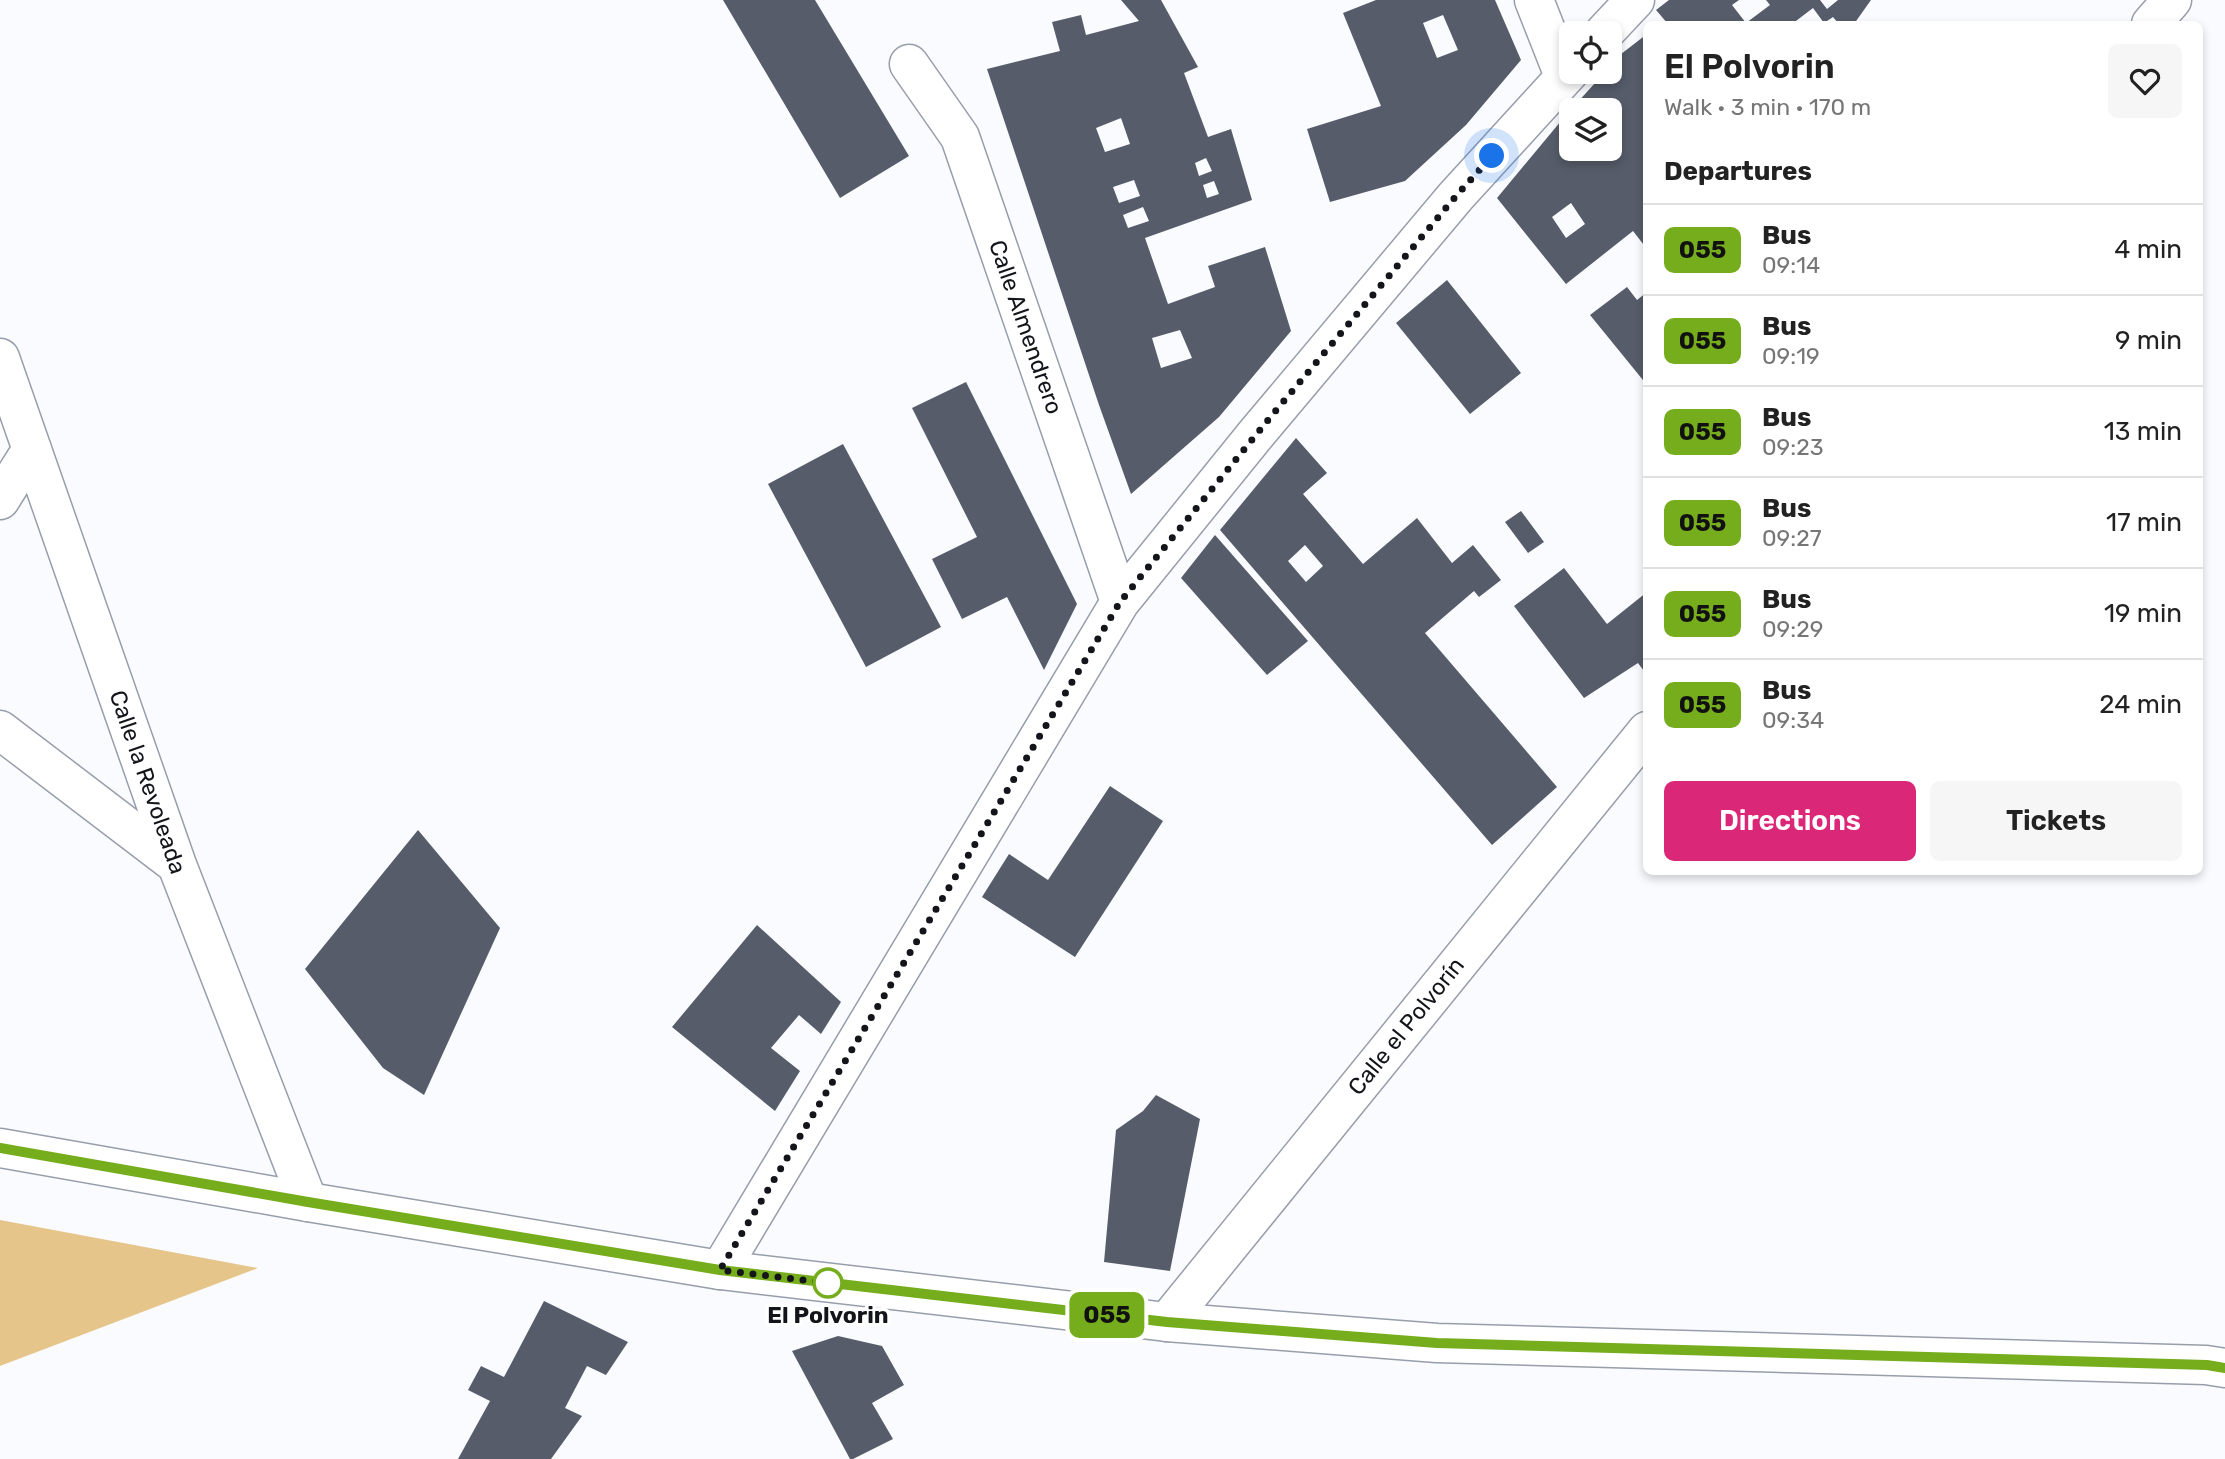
<!DOCTYPE html>
<html lang="en">
<head>
<meta charset="utf-8">
<style>
	:root { --surface:#fff; --page:#f6f6f6; --text:#222; --muted:#767676; --line:#e0e0e0; --accent:#db2777 }
	body { margin:0; font-family:Rubik,sans-serif; background:var(--page); color:var(--text); height:100vh; display:flex; flex-direction:column; font-size:26px; white-space:nowrap }
	* { box-sizing:border-box; margin:0 }
	p { font-size:23px; color:var(--muted) }
	.icon { flex:none; width:38px; height:38px; fill:none; stroke:currentColor; stroke-width:2; stroke-linecap:round; stroke-linejoin:round }
	.map { position:relative; flex:1; overflow:hidden }
	.drawer { position:absolute; left:1643px; top:21px; width:560px; height:854px; display:flex; flex-direction:column; background:var(--surface); border-radius:10px; box-shadow:0 4px 10px #0003 }
	.drawer>* { flex:none }
	.badge { padding:0 14px; border-radius:10px; font-size:24px; line-height:46px }
	.buttons { position:absolute; left:1559px; top:21px; display:grid; gap:14px }
	.buttons a { display:grid; place-items:center; width:63px; height:63px; border-radius:10px; background:var(--surface); box-shadow:0 4px 10px #0003; font-size:35px }
	.you { position:absolute; width:35px; height:35px; margin:-18px; border:5px solid #fff; border-radius:50%; background:#1a73e8; box-shadow:0 0 0 10px #1a73e833 }
	.map>.badge { position:absolute; translate:-50% -50%; box-shadow:0 0 0 4px #fff }
	h2 { padding:0 21px; font-size:26px; line-height:63px }
	.round { display:grid; place-items:center; flex:none; width:74px; height:74px; border-radius:10px; background:var(--page) }
	.headline { display:flex; align-items:center; justify-content:space-between; height:119px; padding:0 21px }
	h1 { font-size:33px; font-weight:600; line-height:52px }
	.primary-button { display:flex; gap:14px; margin-top:auto; padding:14px 21px }
	.primary-button a { flex:1; height:80px; border-radius:10px; background:var(--accent); color:#fff; font-size:28px; font-weight:600; line-height:80px; text-align:center }
	.primary-button a+a { background:var(--page); color:var(--text) }
	ul { padding:0; list-style:none }
	li { display:flex; align-items:center; gap:21px; height:91px; padding:0 21px; border-top:2px solid var(--line) }
	li div { flex:1 }
	li b { display:block; font-size:26px }
	li em { font-style:normal }
	li .badge { min-width:77px; font-weight:700; text-align:center }
	.map>svg:first-child { display:block }
	.green { fill:#e5c589 }
	.building { fill:#565c69; fill-rule:evenodd }
	.lines { fill:none; stroke-linecap:round; stroke-linejoin:round }
	.street-casing { stroke:#979eab; stroke-width:41 }
	.secondary-casing { stroke:#979eab; stroke-width:41 }
	.street { stroke:#fff; stroke-width:38 }
	.secondary { stroke:#fff; stroke-width:38 }
	.line-casing { stroke:#fff; stroke-width:16 }
	.line { stroke:#75ad1c; stroke-width:10 }
	.walk { stroke:#13151a; stroke-width:7; stroke-dasharray:0 12.6 }
	.stop-dot { fill:#fff; stroke:#75ad1c; stroke-width:3.5 }
	.labels { text-anchor:middle; stroke-width:7; stroke-linejoin:round; paint-order:stroke }
	.street-label { font-size:23px; fill:#13151a; stroke:#fff }
	.stop-label { font-size:23px; font-weight:bold; fill:#13151a; stroke:#fff }
</style>
</head>
<body>
<div class="map">
<svg width="2225" height="1459" viewBox="0 0 2225 1459">
	<rect width="100%" height="100%" fill="#fafbfe"/>
	<path class="green" d="M0,1220L258,1268L0,1366Z"/>
	<path class="building" d="M723,0H815L909,156L840,198Z
		M1121,0H1161L1198,67L1184,73L1208,137L1231,129L1252,200L1145,238L1168,304L1215,287L1208,266L1265,247L1291,331L1219,417L1131,494L1099,405L987,69L1060,51L1052,22L1081,15L1086,35L1139,21ZM1121,118L1130,144L1105,152L1096,128ZM1206,158L1212,171L1199,176L1195,163ZM1134,180L1140,196L1119,203L1113,187ZM1214,181L1219,194L1207,198L1203,185ZM1143,207L1149,221L1128,228L1123,215ZM1180,330L1192,358L1161,368L1152,338Z
		M1376,0H1495L1521,60L1466,125L1405,181L1330,202L1307,129L1381,106L1343,13ZM1443,15L1458,50L1437,58L1423,23Z
		M1669,0H1739L1732,5L1746,23L1770,5L1766,0H1820L1827,9L1838,0H1871L1854,24H1839L1833,17L1824,23L1813,8L1792,24H1668L1656,10Z
		M1647,34V249L1633,231L1566,284L1497,198L1566,115L1605,72H1610L1612,61ZM1572,110H1610V149H1572ZM1571,203L1585,224L1566,238L1552,217Z
		M1447,280L1521,373L1470,414L1396,323Z
		M1627,287L1637,300L1647,292V385L1590,315Z
		M966,382L1077,604L1044,670L1007,597L962,619L932,559L977,537L912,408Z
		M1296,438L1327,473L1303,494L1363,564L1417,518L1452,563L1473,545L1501,580L1479,597L1474,591L1425,633L1557,787L1492,845L1220,530ZM1305,545L1323,566L1306,582L1288,561Z
		M843,444L941,627L866,667L768,484Z
		M1521,511L1544,542L1528,553L1505,522Z
		M1215,535L1308,641L1267,675L1181,578Z
		M1564,568L1607,624L1647,592V675L1638,663L1584,698L1514,606Z
		M1110,786L1163,821L1075,957L982,897L1009,854L1048,880Z
		M418,830L500,928L424,1095L383,1068L305,969Z
		M757,925L841,1002L821,1034L799,1015L771,1048L800,1071L775,1111L672,1027Z
		M1156,1095L1200,1119L1170,1271L1104,1262L1116,1130L1143,1111Z
		M544,1301L628,1342L606,1375L587,1366L565,1408L582,1416L551,1459H458L490,1401L468,1390L481,1366L504,1377Z
		M838,1336L882,1346L904,1385L872,1403L893,1439L853,1459H850L792,1351Z"/>
	<g class="lines">
		<defs>
			<path id="street" d="M1534,0L1564,76
				M2151,24L2172,0
				M1604,33L1635,0
				M909,64L960,137L1120,602
				M0,358L177,865L308,1202
				M0,500L32,449
				M0,730L177,865
				M720,1270L1120,602L1256,434L1456,196L1572,69
				M1167,1322L1647,731"/>
			<path id="secondary" d="M0,1148L308,1202L720,1270L1167,1322L1437,1343L2206,1365L2225,1368"/>
		</defs>
		<use href="#street" class="street-casing"/>
		<use href="#secondary" class="secondary-casing"/>
		<use href="#street" class="street"/>
		<use href="#secondary" class="secondary"/>
	</g>
	<g class="lines">
		<defs>
			<path id="line" d="M0,1148L308,1202L720,1270L1167,1322L1437,1343L2207,1365L2225,1368"/>
		</defs>
		<use href="#line" class="line-casing"/>
		<use href="#line" class="line"/>
		<path class="walk" d="M828,1283L720,1270L1120,602L1273,414L1456,196L1492,156"/>
	</g>
	<circle class="stop-dot" cx="828" cy="1283" r="14"/>
	<g class="labels">
		<g class="street-label">
			<text transform="translate(1026 327) rotate(71)" y="8">Calle Almendrero</text>
			<text transform="translate(148 782) rotate(71)" y="8">Calle la Revoleada</text>
			<text transform="translate(1406 1026) rotate(-51)" y="8">Calle el Polvorín</text>
		</g>
		<g class="stop-label">
			<text x="828" y="1323">El Polvorin</text>
		</g>
	</g>
</svg>
<div class="buttons">
<a><svg class="icon" aria-label="locate" viewBox="0 0 24 24"><circle cx="12" cy="12" r="6"/><path d="M12 2v4M12 18v4M2 12h4M18 12h4"/></svg></a>
<a><svg class="icon" aria-label="layers" viewBox="0 0 24 24"><path d="M12 4l9 5-9 5-9-5zM3 14l9 5 9-5"/></svg></a>
</div>
<div class="you" style="left:1492px;top:156px"></div>
<b class="badge" style="left:1107px;top:1315px;background:#75ad1c;color:#111">055</b>
<section class="drawer">
<div class="headline"><div><h1>El Polvorin</h1><p>Walk · 3 min · 170 m</p></div><a class="round"><svg class="icon" aria-label="heart" viewBox="0 0 24 24"><path d="M12 20l-8-8c-3-5 5-10 8-4 3-6 11-1 8 4z"/></svg></a></div>
<h2>Departures</h2>
<ul>
<li><span class="badge" style="background:#75ad1c;color:#111">055</span><div><b>Bus</b><p>09:14</p></div><em>4 min</em></li>
<li><span class="badge" style="background:#75ad1c;color:#111">055</span><div><b>Bus</b><p>09:19</p></div><em>9 min</em></li>
<li><span class="badge" style="background:#75ad1c;color:#111">055</span><div><b>Bus</b><p>09:23</p></div><em>13 min</em></li>
<li><span class="badge" style="background:#75ad1c;color:#111">055</span><div><b>Bus</b><p>09:27</p></div><em>17 min</em></li>
<li><span class="badge" style="background:#75ad1c;color:#111">055</span><div><b>Bus</b><p>09:29</p></div><em>19 min</em></li>
<li><span class="badge" style="background:#75ad1c;color:#111">055</span><div><b>Bus</b><p>09:34</p></div><em>24 min</em></li>
</ul>
<div class="primary-button"><a>Directions</a><a>Tickets</a></div>
</section>
</div>
</body>
</html>
